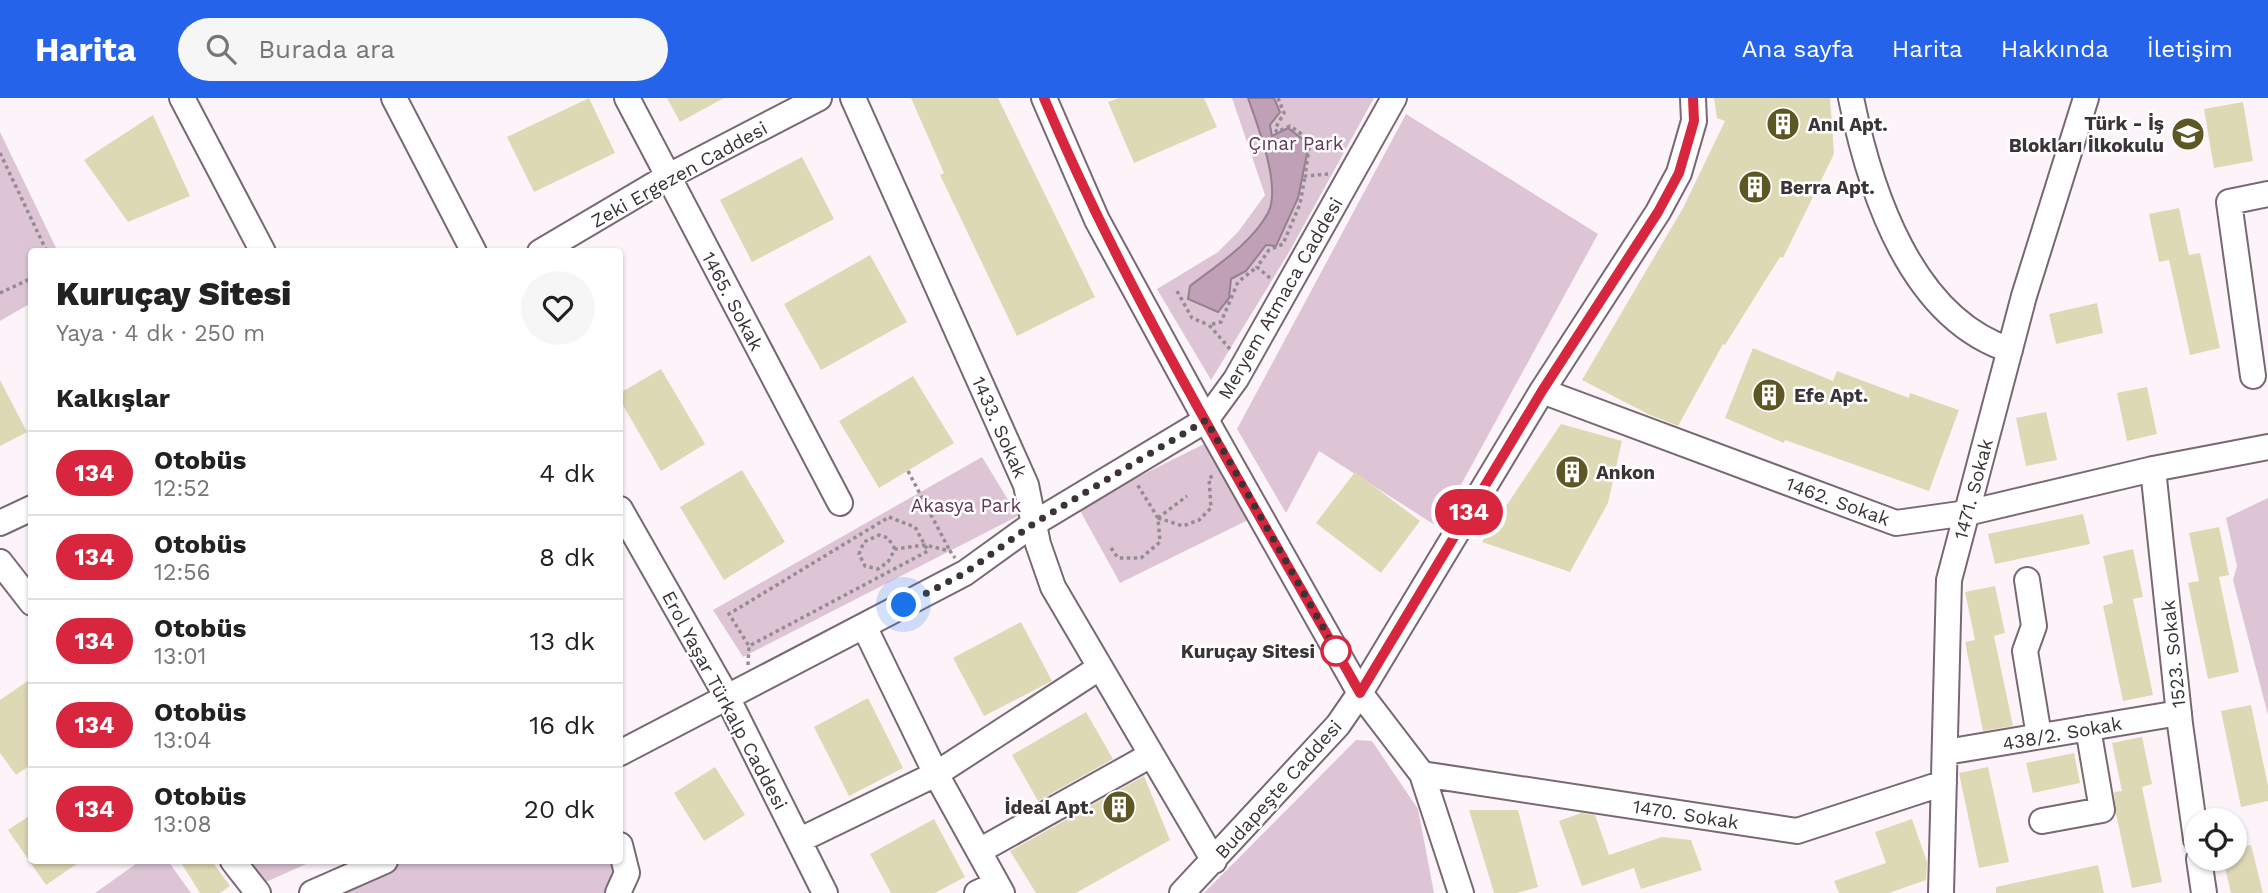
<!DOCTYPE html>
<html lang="tr">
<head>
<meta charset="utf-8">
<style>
	:root { --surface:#fff; --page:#f6f6f6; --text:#222; --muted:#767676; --line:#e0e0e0; --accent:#2563eb }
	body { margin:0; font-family:"Work Sans",sans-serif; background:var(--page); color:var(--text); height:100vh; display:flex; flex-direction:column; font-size:26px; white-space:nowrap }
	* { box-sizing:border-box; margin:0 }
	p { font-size:23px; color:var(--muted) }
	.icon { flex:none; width:38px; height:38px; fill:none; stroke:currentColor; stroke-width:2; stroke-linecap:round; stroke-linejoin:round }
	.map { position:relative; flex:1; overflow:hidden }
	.drawer { position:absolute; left:28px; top:150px; width:595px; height:616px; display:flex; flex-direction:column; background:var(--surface); border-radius:7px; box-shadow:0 2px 5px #0004 }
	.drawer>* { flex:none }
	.badge { padding:0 14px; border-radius:23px; font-size:24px; line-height:46px }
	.fabs { position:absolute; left:2184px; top:710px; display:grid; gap:14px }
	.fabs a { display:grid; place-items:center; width:63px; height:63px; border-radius:50%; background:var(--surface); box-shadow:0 2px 5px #0004; font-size:35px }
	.you { position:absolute; width:35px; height:35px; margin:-18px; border:5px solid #fff; border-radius:50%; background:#1a73e8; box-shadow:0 0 0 10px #1a73e833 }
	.map>.badge { position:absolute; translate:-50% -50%; box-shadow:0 0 0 4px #fff }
	h2 { padding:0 28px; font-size:26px; line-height:63px }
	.round { display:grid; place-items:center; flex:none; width:74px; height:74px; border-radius:37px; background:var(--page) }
	.head { display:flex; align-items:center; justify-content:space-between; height:119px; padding:0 28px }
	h1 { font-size:33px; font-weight:800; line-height:52px }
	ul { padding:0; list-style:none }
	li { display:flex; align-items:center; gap:21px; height:84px; padding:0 28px; border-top:2px solid var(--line) }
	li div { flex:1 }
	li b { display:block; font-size:26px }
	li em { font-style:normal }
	li .badge { min-width:77px; font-weight:700; text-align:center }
	header { display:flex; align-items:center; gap:42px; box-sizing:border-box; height:98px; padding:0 35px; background:var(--accent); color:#fff }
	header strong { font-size:33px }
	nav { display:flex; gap:38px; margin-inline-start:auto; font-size:24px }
	.search { width:490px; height:63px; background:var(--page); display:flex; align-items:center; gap:18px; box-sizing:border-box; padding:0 24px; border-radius:38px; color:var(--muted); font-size:26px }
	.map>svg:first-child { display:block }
	.green { fill:#ddc5d6 }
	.water { fill:#c0a0b6; stroke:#987f90; stroke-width:2 }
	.building { fill:#ddd9b5 }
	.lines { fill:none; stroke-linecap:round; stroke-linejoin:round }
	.minor-casing { stroke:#796874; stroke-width:28 }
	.path { stroke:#948c92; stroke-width:3.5; stroke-dasharray:3.5 3.5; stroke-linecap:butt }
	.minor { stroke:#fff; stroke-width:24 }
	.line-casing { stroke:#fff; stroke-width:16 }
	.line { stroke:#d7263d; stroke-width:10 }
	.walk { stroke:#3a3338; stroke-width:7; stroke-dasharray:0 12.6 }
	.stop-dot { fill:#fff; stroke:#d7263d; stroke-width:3.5 }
	.labels { text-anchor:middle; stroke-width:5; stroke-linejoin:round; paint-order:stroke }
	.poi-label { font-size:19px; font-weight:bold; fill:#3a3338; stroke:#fff; text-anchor:start }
	.park-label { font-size:19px; fill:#633757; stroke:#fff }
	.street-label { font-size:19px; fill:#3a3338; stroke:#fff }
	.stop-label { font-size:19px; font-weight:bold; fill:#3a3338; stroke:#fff; text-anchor:end }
</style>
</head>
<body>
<header>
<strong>Harita</strong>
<div class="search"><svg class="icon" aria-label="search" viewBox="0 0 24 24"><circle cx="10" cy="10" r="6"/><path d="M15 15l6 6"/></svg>Burada ara</div>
<nav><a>Ana sayfa</a><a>Harita</a><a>Hakkında</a><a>İletişim</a></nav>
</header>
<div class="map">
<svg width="2268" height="795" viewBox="0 0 2268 795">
	<rect width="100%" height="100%" fill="#fdf4fa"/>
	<path class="green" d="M1232,0H1374L1288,156L1211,282L1157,191L1218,154L1238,134L1265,97Z
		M1406,16L1598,136L1438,429L1319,353L1286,415L1237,331Z
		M0,34L58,154H32L31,205L0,223Z
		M1204,346L1248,422L1120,485L1078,409Z
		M982,359L1018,418L743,559L713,512Z
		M2268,400V617L2233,482L2237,468L2226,420Z
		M1356,642L1372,643L1418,711L1434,795H1204Z
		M140,763H168L191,795H95Z
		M243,763H313L259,787Z
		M402,763H616L610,795H327Z"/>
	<path class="water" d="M1248,0H1274L1280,14L1270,27L1272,38L1288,30L1309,46L1298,100L1276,148L1266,147L1246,173L1231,181L1229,200L1218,214L1188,201L1190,188C1217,167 1251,146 1268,115C1282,89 1257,26 1248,0Z"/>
	<path class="building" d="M589,0L615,55L534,94L507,39Z
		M667,0H724L680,24Z
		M911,0H998L1095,199L1017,238L940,77L944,75Z
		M1119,0H1204L1217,29L1134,65L1108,4Z
		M1714,0H1830L1834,56L1783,160L1780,159L1725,247L1723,246L1678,328L1650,317L1582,282L1683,110L1725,23L1717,20Z
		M2243,4L2253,63L2214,70L2204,11Z
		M153,17L190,98L128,124L84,62Z
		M802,59L834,121L752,164L720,102Z
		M2179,110L2189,157L2200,155L2220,250L2190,257L2169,162L2159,164L2149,116Z
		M870,157L907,224L821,272L784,206Z
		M2097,205L2103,235L2056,246L2049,216Z
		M1753,250L1833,283L1837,273L1909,300L1910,295L1959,312L1929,393L1785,342L1784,345L1725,320Z
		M661,271L705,346L661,373L620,302V295Z
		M913,278L954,345L879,390L839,323Z
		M0,282L27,334L0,348Z
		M2147,289L2157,336L2127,343L2117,295Z
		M2046,314L2057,362L2026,368L2016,320Z
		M1561,326L1622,343L1608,405L1570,474L1482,444Z
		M742,372L785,444L724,482L680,409Z
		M1355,374L1420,423L1381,475L1316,425Z
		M2083,416L2090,446L1995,466L1988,436Z
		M2219,429L2229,477L2219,479L2239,574L2208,581L2188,485L2199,483L2189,435Z
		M2133,451L2143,499L2133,501L2153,597L2123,603L2103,508L2113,505L2103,458Z
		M1995,488L2005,535L1994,538L2013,628L1983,633L1965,544L1975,542L1965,494Z
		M1021,524L1052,583L984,618L953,560Z
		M32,580V666L16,677L0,655V602Z
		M868,600L903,670L849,698L814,629Z
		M2251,607L2268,688V703L2241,709L2221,613Z
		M1086,614L1113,661L1038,703L1012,657Z
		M2142,639L2152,686L2142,689L2162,784L2132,790L2116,716L2114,694L2122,693L2112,645Z
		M2074,655L2080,685L2033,695L2026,665Z
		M715,669L745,717L704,743L674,695Z
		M1988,669L2009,764L1979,770L1959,675Z
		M1144,678L1170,742L1076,795H1036L1010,753Z
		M1469,712H1518L1538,789L1517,795H1494Z
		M1581,715L1595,717L1609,757L1662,739L1691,742L1702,772L1641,791L1634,770L1582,788L1559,723Z
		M32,716V763H81L46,787L8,732Z
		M934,721L965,779L935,795H891L870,756Z
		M1912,721L1927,764L1926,782L1889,795H1839L1834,783L1886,765L1875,734Z
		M2251,747L2263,795H2231L2223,761H2235V751Z
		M180,763H212L230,788L220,795H200Z
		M2098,767L2104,795H1996V789Z"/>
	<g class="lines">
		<defs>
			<path id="minor" d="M182,0L263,154
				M394,0L474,154
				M627,0L840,405
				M853,0L1026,387L1038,446L1053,489L1214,763
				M1044,0L1097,122L1206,322L1360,595L1422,676L1461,795
				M1851,0C1870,93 1911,220 2010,252
				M540,154L667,79L819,0
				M2253,278L2229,104L2268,96
				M1542,293L1896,425L1967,415L2153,371L2268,349
				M2153,371L2180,626L2196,741
				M620,411L727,599L825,795
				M0,425L32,410
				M0,464L32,505
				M2027,482L2034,528L2025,553L2039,638
				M864,528L936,676L1002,795
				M1946,654L2179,615
				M620,655L965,475L1033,426L1206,322L1236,281L1394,0
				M1422,676L1797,733L1944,685
				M2042,723L2102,712L2088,630
				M800,742L936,676L1099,570
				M979,753L1151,657
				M2199,761L2204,795
				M233,763L258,795
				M312,795L385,763
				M618,795L627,775L620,747
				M977,795L997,786
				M1182,795L1338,627L1360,595L1542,293L1658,114L1679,75L1694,23L1693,0
				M1941,795L1949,482L2024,198L2086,0"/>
		</defs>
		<use href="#minor" class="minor-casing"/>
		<path class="path" d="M1278,0L1284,15L1275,31L1277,34L1290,28L1310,42L1305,78L1328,76
			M0,55L47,154
			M1270,180L1257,169L1269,152L1283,146L1300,106L1305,78
			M1177,193L1192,220L1209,227
			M0,195L32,180
			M1230,251L1209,227L1221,224L1238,184L1257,169
			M908,373L950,453
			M889,419L915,429L928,453L749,548L729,516Z
			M1158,420L1183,428L1199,422L1211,410L1209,380L1214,377
			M1158,420L1187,398
			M1111,450L1118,460H1141L1160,444L1158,420L1137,386
			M895,451L888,440L879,437L864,444L859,456L865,468L878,471L888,464L895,451L925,447L950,453L955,460
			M748,567L749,548"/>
		<use href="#minor" class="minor"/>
	</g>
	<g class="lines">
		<defs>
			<path id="line" d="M1044,0C1131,207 1250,399 1360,595L1542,293L1658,114L1679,75L1694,23L1693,0"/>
		</defs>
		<use href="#line" class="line-casing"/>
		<use href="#line" class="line"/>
		<path class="walk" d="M904,507L965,475L1033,426L1206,322L1341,561L1336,553"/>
	</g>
	<defs>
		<symbol id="building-disc" viewBox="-11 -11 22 22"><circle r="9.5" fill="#5d5723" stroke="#fff"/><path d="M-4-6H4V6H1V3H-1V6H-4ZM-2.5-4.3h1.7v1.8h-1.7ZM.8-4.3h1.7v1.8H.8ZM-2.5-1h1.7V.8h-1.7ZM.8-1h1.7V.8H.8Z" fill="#fff"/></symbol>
		<symbol id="school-disc" viewBox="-11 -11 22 22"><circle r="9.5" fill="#5d5723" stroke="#fff"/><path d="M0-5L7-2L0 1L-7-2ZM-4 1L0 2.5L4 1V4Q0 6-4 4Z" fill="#fff"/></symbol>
	</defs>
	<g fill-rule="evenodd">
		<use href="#building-disc" x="1764" y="7" width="38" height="38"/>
		<use href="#school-disc" x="2169" y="17" width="38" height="38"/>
		<use href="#building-disc" x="1736" y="70" width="38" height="38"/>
		<use href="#building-disc" x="1750" y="278" width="38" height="38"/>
		<use href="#building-disc" x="1553" y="355" width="38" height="38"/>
		<use href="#building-disc" x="1100" y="690" width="38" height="38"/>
	</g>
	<circle class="stop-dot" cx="1336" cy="553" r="14"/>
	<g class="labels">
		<g class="poi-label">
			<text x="2164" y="32" text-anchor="end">Türk - İş<tspan x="2164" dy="22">Blokları İlkokulu</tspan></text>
			<text x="1808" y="33">Anıl Apt.</text>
			<text x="1780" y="96">Berra Apt.</text>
			<text x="1794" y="304">Efe Apt.</text>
			<text x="1596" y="381">Ankon</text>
			<text x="1094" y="716" text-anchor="end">İdeal Apt.</text>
		</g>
		<g class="park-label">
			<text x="1296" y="52">Çınar Park</text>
			<text x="966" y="414">Akasya Park</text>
		</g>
		<g class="street-label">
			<text transform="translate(679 76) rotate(-29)" y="7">Zeki Ergezen Caddesi</text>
			<text transform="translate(1280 200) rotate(-60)" y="7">Meryem Atmaca Caddesi</text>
			<text transform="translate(733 203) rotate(62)" y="7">1465. Sokak</text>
			<text transform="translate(1000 329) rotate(66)" y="7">1433. Sokak</text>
			<text transform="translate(1973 391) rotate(-75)" y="7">1471. Sokak</text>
			<text transform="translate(1838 403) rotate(20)" y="7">1462. Sokak</text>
			<text transform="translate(2173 556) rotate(-96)" y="7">1523. Sokak</text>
			<text transform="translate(725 602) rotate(62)" y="7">Erol Yaşar Türkalp Caddesi</text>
			<text transform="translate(2062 635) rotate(-10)" y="7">438/2. Sokak</text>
			<text transform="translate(1278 691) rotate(-48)" y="7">Budapeşte Caddesi</text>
			<text transform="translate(1686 716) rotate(9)" y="7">1470. Sokak</text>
		</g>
		<g class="stop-label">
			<text x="1315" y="560">Kuruçay Sitesi</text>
		</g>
	</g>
</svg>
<div class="fabs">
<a><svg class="icon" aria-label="locate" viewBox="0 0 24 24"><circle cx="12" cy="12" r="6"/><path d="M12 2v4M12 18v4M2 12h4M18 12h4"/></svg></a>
</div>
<div class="you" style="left:904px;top:507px"></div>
<b class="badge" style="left:1469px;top:414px;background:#d7263d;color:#fff">134</b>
<section class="drawer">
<div class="head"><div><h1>Kuruçay Sitesi</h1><p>Yaya · 4 dk · 250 m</p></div><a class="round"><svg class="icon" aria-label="heart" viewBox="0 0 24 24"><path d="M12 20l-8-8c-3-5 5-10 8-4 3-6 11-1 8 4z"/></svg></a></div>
<h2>Kalkışlar</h2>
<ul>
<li><span class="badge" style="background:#d7263d;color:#fff">134</span><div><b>Otobüs</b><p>12:52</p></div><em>4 dk</em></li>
<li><span class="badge" style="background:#d7263d;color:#fff">134</span><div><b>Otobüs</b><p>12:56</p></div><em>8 dk</em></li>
<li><span class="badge" style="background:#d7263d;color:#fff">134</span><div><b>Otobüs</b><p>13:01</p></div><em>13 dk</em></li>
<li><span class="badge" style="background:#d7263d;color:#fff">134</span><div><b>Otobüs</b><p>13:04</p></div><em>16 dk</em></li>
<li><span class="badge" style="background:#d7263d;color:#fff">134</span><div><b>Otobüs</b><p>13:08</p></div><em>20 dk</em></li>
</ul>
</section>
</div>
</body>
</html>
